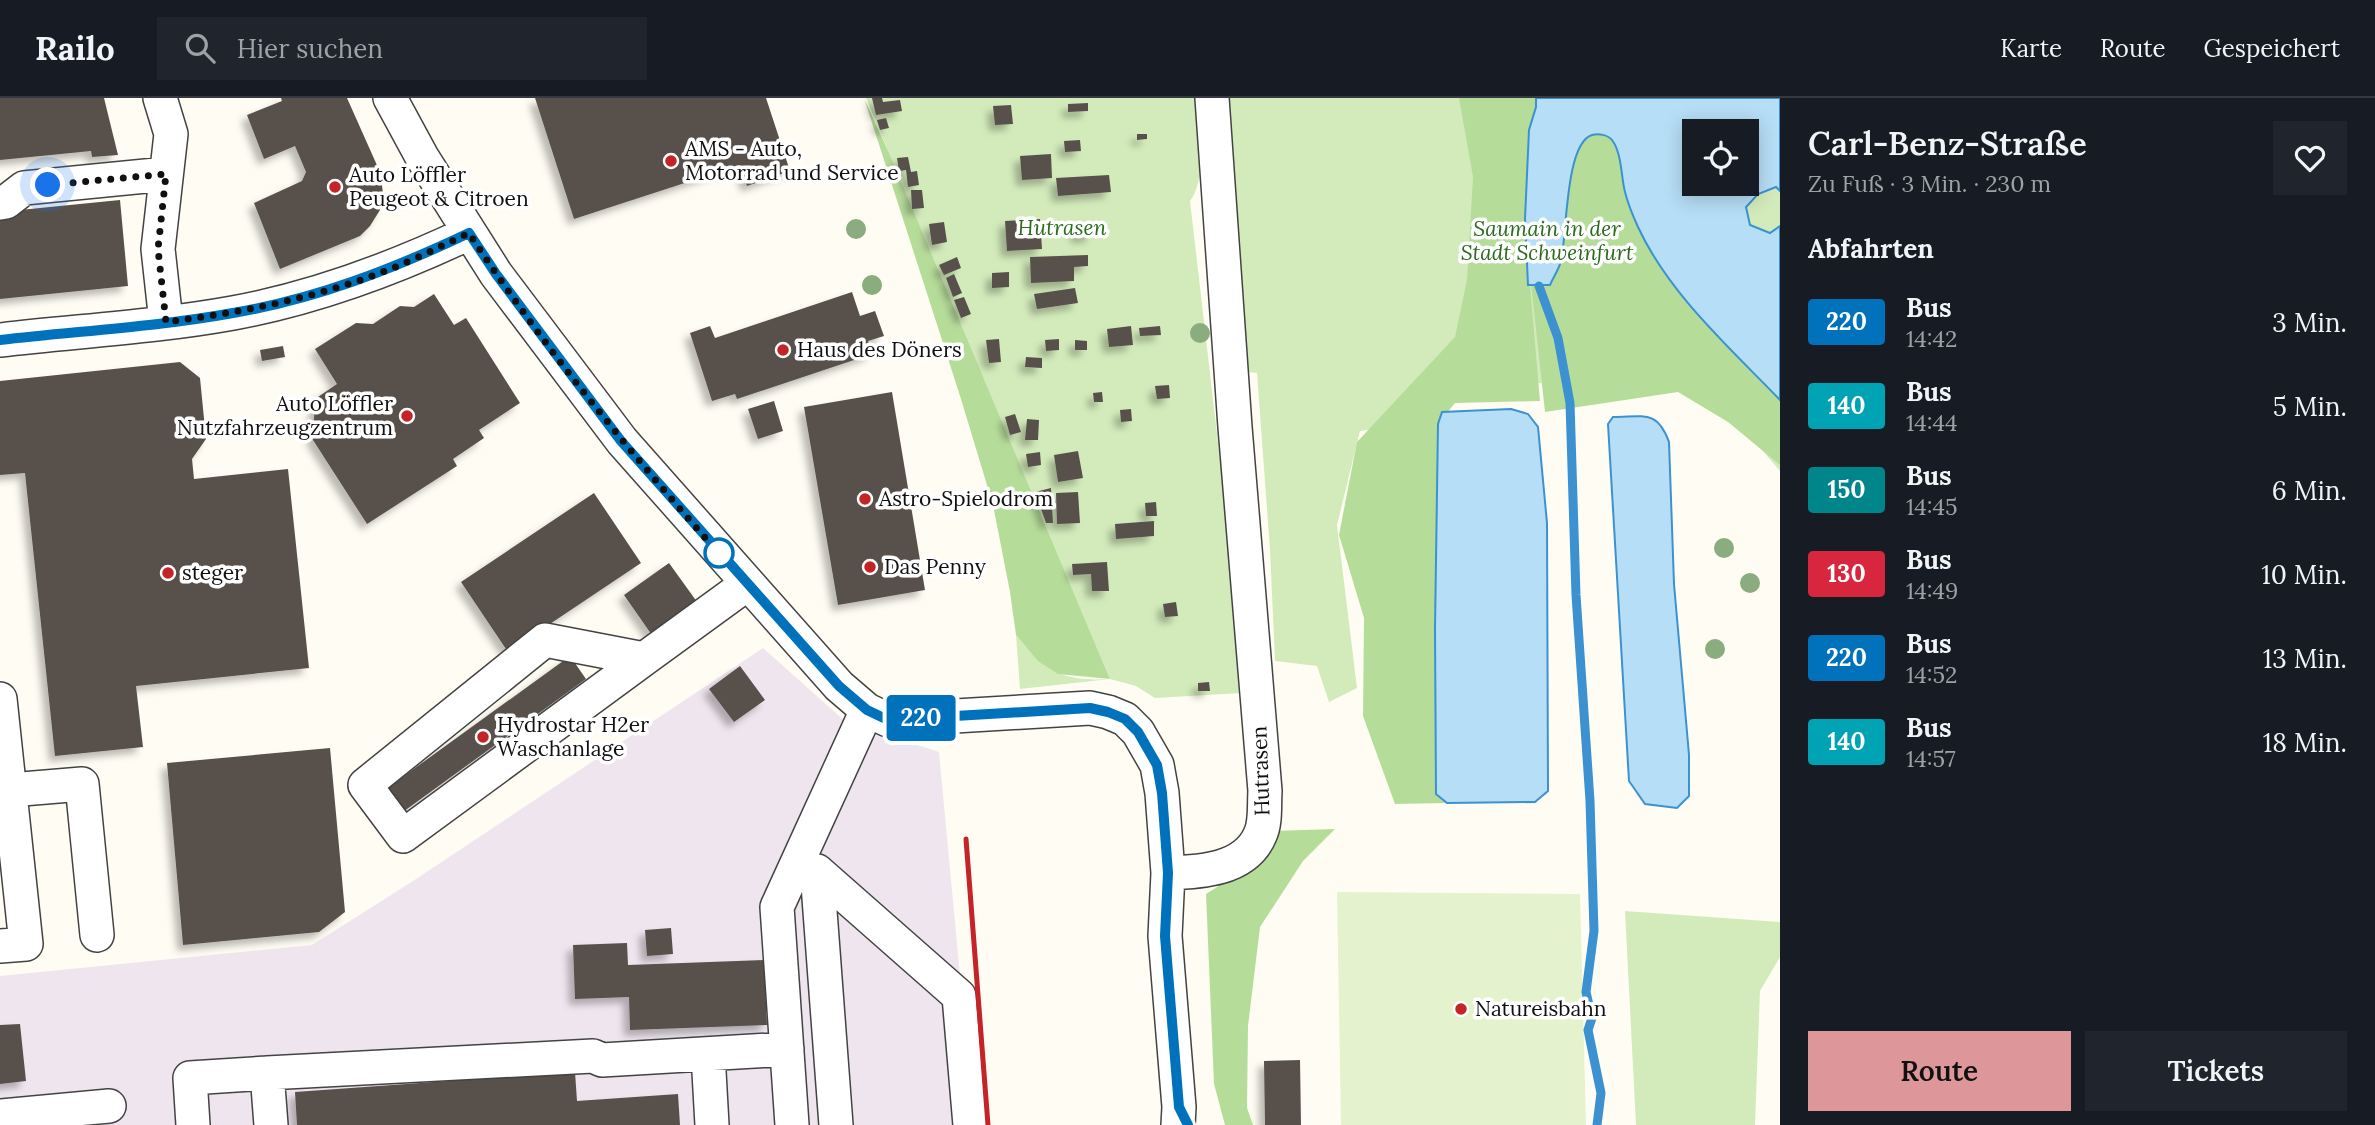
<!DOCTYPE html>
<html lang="de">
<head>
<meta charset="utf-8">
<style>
	:root { --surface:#171b24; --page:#20242c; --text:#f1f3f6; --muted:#9ea1a6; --line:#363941; --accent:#dd9699 }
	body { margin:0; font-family:Lora,serif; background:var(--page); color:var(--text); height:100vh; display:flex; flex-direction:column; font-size:26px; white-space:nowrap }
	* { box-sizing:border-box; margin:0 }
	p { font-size:23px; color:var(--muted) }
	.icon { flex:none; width:38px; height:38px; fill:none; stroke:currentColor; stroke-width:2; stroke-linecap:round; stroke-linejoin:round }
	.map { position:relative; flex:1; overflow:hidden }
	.details { display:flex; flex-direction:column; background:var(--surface); width:595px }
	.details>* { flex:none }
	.badge { padding:0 14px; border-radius:5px; font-size:24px; line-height:46px }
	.tools { position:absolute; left:1682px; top:21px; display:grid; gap:14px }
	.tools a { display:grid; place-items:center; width:77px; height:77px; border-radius:0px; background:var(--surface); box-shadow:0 4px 18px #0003; font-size:35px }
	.you { position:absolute; width:35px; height:35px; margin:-18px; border:5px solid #fff; border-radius:50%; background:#1a73e8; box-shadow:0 0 0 10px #1a73e833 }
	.map>.badge { position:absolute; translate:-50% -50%; box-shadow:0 0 0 4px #fff }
	h2 { padding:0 28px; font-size:26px; line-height:63px }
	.round { display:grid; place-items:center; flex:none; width:74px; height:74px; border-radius:0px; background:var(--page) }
	.headline { display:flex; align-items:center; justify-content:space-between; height:119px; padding:0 28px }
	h1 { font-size:33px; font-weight:600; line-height:52px }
	.cta { display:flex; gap:14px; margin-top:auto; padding:14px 28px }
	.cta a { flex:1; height:80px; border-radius:0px; background:var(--accent); color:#111; font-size:28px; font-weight:600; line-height:80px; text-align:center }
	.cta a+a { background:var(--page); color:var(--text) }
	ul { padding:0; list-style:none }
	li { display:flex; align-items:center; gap:21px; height:84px; padding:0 28px }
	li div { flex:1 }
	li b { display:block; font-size:26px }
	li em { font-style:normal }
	li .badge { min-width:77px; font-weight:700; text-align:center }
	header { display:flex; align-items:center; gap:42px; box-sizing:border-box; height:98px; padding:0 35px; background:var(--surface); border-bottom:2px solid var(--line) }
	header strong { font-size:33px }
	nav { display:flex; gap:38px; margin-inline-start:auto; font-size:24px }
	.search { width:490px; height:63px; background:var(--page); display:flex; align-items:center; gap:18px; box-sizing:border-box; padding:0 24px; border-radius:0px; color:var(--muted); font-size:26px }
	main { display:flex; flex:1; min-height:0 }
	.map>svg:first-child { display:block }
	.industrial { fill:#eee5ee }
	.green { fill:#d3ebbb; fill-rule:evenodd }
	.forest { fill:#b6dc9a }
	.pitch { fill:#e4f2cd }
	.water { fill:#b7def7; stroke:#3c92d0; stroke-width:2; fill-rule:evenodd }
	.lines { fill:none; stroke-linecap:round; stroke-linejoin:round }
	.stream { stroke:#3c92d0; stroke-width:9 }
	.building { fill:#59514c; filter:url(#shadow) }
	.minor-casing { stroke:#434343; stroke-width:36 }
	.minor { stroke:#fff; stroke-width:33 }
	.rail { stroke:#c42428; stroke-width:5 }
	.tree { fill:#8bac7e }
	.line-casing { stroke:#fff; stroke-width:16 }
	.line { stroke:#0072bc; stroke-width:10 }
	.walk { stroke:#101010; stroke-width:7; stroke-dasharray:0 12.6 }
	.poi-dot { fill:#c42428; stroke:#fff; stroke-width:2.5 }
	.stop-dot { fill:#fff; stroke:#0072bc; stroke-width:3.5 }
	.labels { text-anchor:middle; stroke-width:7; stroke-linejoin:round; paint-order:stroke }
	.poi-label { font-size:21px; fill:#101010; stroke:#fff; text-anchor:start }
	.park-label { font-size:21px; font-style:italic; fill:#2c6a1e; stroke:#fff }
	.street-label { font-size:21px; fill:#101010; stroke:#fff }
</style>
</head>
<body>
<header>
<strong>Railo</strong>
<div class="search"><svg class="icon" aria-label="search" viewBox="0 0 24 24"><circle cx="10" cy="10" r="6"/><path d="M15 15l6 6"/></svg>Hier suchen</div>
<nav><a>Karte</a><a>Route</a><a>Gespeichert</a></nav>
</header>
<main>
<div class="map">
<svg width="1780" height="1027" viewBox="0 0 1780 1027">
	<defs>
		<filter id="shadow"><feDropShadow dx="-6" dy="6" stdDeviation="3.5" flood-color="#0004"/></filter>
	</defs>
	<rect width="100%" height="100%" fill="#fffdf3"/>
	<path class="industrial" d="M763,550L846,624L939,654L974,1027H0V878L312,847L413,783Z"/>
	<path class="green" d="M866,0H1196C1198,29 1208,80 1190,103L1222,379L1242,595L1155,600L1136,588L1110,581L1020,591L1016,537C1046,573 1062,584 1110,581Z
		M1228,0H1780V373L1755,344L1713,285L1595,287L1442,282L1407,326L1360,333L1337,427L1357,590L1329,604L1317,568L1275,563L1270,452L1257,275L1248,274ZM1694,33H1746V86H1694Z
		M1625,813L1780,824V859L1760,893L1755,1027H1636Z"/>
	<path class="forest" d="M864,0L890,57L1110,581L1058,576L1038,563L1016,537L1010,494L993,407L961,301Z
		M1459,0H1605L1780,225V367L1728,324L1678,294L1545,314L1526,140L1540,303L1455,305L1438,326L1435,531L1436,696L1447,705L1395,706L1363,618L1364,520L1339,437L1357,344L1455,239L1467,182L1473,79Z
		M1335,731L1303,763L1260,829L1248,928L1247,1010L1253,1027H1225L1214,986L1206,796L1244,772L1273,733Z"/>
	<path class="pitch" d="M1337,794L1580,796L1586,1027H1341Z"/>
	<path class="water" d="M1536,0H1780V93L1776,89L1758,96L1746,109L1750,127L1770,135L1780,128V302C1730,250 1669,196 1638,129C1633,118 1628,106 1625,94C1621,79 1622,55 1612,42C1608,37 1599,35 1592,37C1565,45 1567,138 1561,163C1559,171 1553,180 1550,187H1528L1525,121L1529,32L1536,9ZM1746,33V86H1694V33Z
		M1511,311L1528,316L1538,329L1547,425L1548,693L1535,704L1447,705L1436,696L1435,531L1438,326L1442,314Z
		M1613,319C1643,319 1657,311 1669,344L1674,486L1689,657V698L1677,710L1645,706L1629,683L1608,326Z"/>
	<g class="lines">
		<path class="stream" d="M1539,188L1558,240L1570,305L1576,497L1590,703L1594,833L1586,894L1592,920L1588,932L1601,995L1597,1027"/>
	</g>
	<path class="building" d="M0,0H104L118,57L92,59L91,53L0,62Z
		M281,0H347L380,74L383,95L380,112L370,128L360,138L280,171L254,105L302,83L306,74L295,48L264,61L247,17L282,3Z
		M535,0H766L790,73L747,88L740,67L574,121Z
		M872,0H882L883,4L900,2L902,13L876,17Z
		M1088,5V13L1068,14V6Z
		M1011,7L1013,26L995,27L993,8Z
		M886,20L889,30L880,32L877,22Z
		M1137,36H1147V41L1137,42Z
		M1080,42L1081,53L1065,54L1064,43Z
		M1051,56L1052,80L1022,82L1020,58Z
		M908,59L911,74L917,73L919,87L908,89L906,72L899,73L897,60Z
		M1109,77L1111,94L1058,98L1056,80Z
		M911,92H922L924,110L912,111Z
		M120,102L128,188L0,201V114Z
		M1040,121L1042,151L1007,153L1005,123Z
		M944,124L947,144L932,147L929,126Z
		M1091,127L1092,138L1077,139L1076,128Z
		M1088,157V168L1074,169V183L1031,185L1030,159Z
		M957,159L961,170L944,177L939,167Z
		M1009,174V189L992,190V175Z
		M954,176L962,195L953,199L946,180Z
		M1075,190L1078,205L1037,211L1034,196Z
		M852,194L860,218L875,213L884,238L868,243L872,256L737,301L735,296L712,303L690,235L710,228L715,240Z
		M434,196L454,227L466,220L520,305L479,332L484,340L453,361L457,368L367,426L313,342L315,301L337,286L315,251L356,225L373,226L400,208L414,209Z
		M964,199L971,216L961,220L954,202Z
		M1131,228L1133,247L1109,249L1107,231Z
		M1160,228L1161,237L1140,238L1139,230Z
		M999,241L1001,264L989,265L986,242Z
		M1059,241V252L1046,253L1045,242Z
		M1075,242L1087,243V252H1075Z
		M283,248L285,259L262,263L260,252Z
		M1026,259L1042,260V270L1025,269Z
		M180,264L200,280L206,341L192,361L194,381L288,371L309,570L136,588L143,649L55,658L25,375L0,377V283Z
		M1169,287L1170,300L1157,301L1155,288Z
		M892,294L925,492L838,507L804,309Z
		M1102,294L1103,304H1094L1093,295Z
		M774,303L783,333L758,341L748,311Z
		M1131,311L1132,323L1121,324L1120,312Z
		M1015,316L1021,334L1010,337L1005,319Z
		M1027,321L1039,322L1038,342H1025Z
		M1078,353L1083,380L1058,384L1054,357Z
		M1040,354L1041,367L1028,369L1026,356Z
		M1051,390L1053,425H1046L1035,394Z
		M1078,394L1080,425L1057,426L1056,395Z
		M594,395L641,465L508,554L461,484Z
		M1156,404L1157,418H1146L1145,405Z
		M1154,423V438L1116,441L1115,426Z
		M1107,464L1109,493H1092L1091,476L1073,477L1072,466Z
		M669,465L700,508L654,540L624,497Z
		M1176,504L1178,518L1165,519L1163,506Z
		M570,558L586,581L396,719L379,696Z
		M740,568L765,602L734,624L709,591Z
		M1209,584L1210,593H1198V585Z
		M330,650L345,814L319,834L183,847L167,665Z
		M671,830L673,856L647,858L645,832Z
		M627,845L628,867L764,862L767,927L630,932L629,899L575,901L573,847Z
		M20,926L26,983L0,986V927Z
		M1300,962L1301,1027H1265L1264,963Z
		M575,974L577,1003L678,996L680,1027H297L295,994Z"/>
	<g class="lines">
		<defs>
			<path id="minor" d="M160,0L171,36L158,151L166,224
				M390,0L422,59L496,176L622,343L839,588L867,612L888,622L1090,610L1108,614L1125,621L1138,634L1157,667L1162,695L1168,775L1165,838L1179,1009L1178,1027
				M0,105L6,104L24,90L166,76
				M0,242C77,233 156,229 233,215C315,200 393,171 469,135
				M644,561L403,738L365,687L545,542L644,561L747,486
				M0,601L26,846L0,848
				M10,692L82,686L97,837
				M1168,775C1200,774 1245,772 1260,737C1266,725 1264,707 1265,693L1235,329L1212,0
				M708,956L712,1027
				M0,1018L109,1008
				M193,1027L190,980L267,975
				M271,1027L267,975L593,958L602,962L787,951
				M792,1027L777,809L867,612
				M836,1027L817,773L959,898L970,1027"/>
		</defs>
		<use href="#minor" class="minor-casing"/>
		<use href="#minor" class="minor"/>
		<path class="rail" d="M966,741L988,1027"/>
	</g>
	<g class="tree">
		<circle cx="856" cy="131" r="10"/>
		<circle cx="872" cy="187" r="10"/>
		<circle cx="1200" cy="235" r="10"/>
		<circle cx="1724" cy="450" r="10"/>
		<circle cx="1750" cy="485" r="10"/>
		<circle cx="1715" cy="551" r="10"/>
	</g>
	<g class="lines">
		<defs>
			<path id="line" d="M0,242C77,233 156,229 233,215C316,201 393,171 469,135L496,176L621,343L839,588L867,612L888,622L1090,610L1108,614L1125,621L1138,634L1157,667L1162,695L1168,775L1165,838L1179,1009L1188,1027"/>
		</defs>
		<use href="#line" class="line-casing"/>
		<use href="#line" class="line"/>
		<path class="walk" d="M48,87L166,76L158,151L166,224C247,214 330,197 405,165C427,155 448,145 469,135C544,250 632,357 723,460L719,455"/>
	</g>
	<g class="poi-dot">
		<circle cx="671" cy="63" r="7"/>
		<circle cx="335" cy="89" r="7"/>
		<circle cx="783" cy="252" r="7"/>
		<circle cx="407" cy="318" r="7"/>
		<circle cx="865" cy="401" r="7"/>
		<circle cx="870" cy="469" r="7"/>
		<circle cx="168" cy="475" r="7"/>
		<circle cx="483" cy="639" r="7"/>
		<circle cx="1461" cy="911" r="7"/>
	</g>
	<circle class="stop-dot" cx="719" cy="455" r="14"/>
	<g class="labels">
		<g class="poi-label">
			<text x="685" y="58">AMS - Auto,<tspan x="685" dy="24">Motorrad und Service</tspan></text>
			<text x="349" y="84">Auto Löffler<tspan x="349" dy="24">Peugeot &amp; Citroen</tspan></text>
			<text x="797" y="259">Haus des Döners</text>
			<text x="393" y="313" text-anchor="end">Auto Löffler<tspan x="393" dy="24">Nutzfahrzeugzentrum</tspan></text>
			<text x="879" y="408">Astro-Spielodrom</text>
			<text x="884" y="476">Das Penny</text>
			<text x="182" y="482">steger</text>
			<text x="497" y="634">Hydrostar H2er<tspan x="497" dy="24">Waschanlage</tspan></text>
			<text x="1475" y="918">Natureisbahn</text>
		</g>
		<g class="park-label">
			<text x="1062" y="137">Hutrasen</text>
			<text x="1547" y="138">Saumain in der<tspan x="1547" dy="24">Stadt Schweinfurt</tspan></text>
		</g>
		<g class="street-label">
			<text transform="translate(1261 673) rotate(-92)" y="7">Hutrasen</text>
		</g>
	</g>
</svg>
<div class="tools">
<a><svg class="icon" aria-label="locate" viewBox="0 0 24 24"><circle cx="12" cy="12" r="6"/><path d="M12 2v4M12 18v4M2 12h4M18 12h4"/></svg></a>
</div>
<div class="you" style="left:48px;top:87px"></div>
<b class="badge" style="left:921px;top:620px;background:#0072bc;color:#fff">220</b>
</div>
<section class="details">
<div class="headline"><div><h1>Carl-Benz-Straße</h1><p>Zu Fuß · 3 Min. · 230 m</p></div><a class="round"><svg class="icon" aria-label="heart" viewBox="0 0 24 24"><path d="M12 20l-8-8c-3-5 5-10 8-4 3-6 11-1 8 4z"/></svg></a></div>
<h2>Abfahrten</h2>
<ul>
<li><span class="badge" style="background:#0072bc;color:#fff">220</span><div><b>Bus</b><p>14:42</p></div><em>3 Min.</em></li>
<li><span class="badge" style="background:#00a3b4;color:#fff">140</span><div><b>Bus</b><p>14:44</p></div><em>5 Min.</em></li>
<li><span class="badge" style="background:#00868a;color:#fff">150</span><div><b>Bus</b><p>14:45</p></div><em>6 Min.</em></li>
<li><span class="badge" style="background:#d7263d;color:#fff">130</span><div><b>Bus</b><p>14:49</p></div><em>10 Min.</em></li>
<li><span class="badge" style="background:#0072bc;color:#fff">220</span><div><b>Bus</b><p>14:52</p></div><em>13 Min.</em></li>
<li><span class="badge" style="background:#00a3b4;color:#fff">140</span><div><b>Bus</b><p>14:57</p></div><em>18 Min.</em></li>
</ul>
<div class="cta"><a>Route</a><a>Tickets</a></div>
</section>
</main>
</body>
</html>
